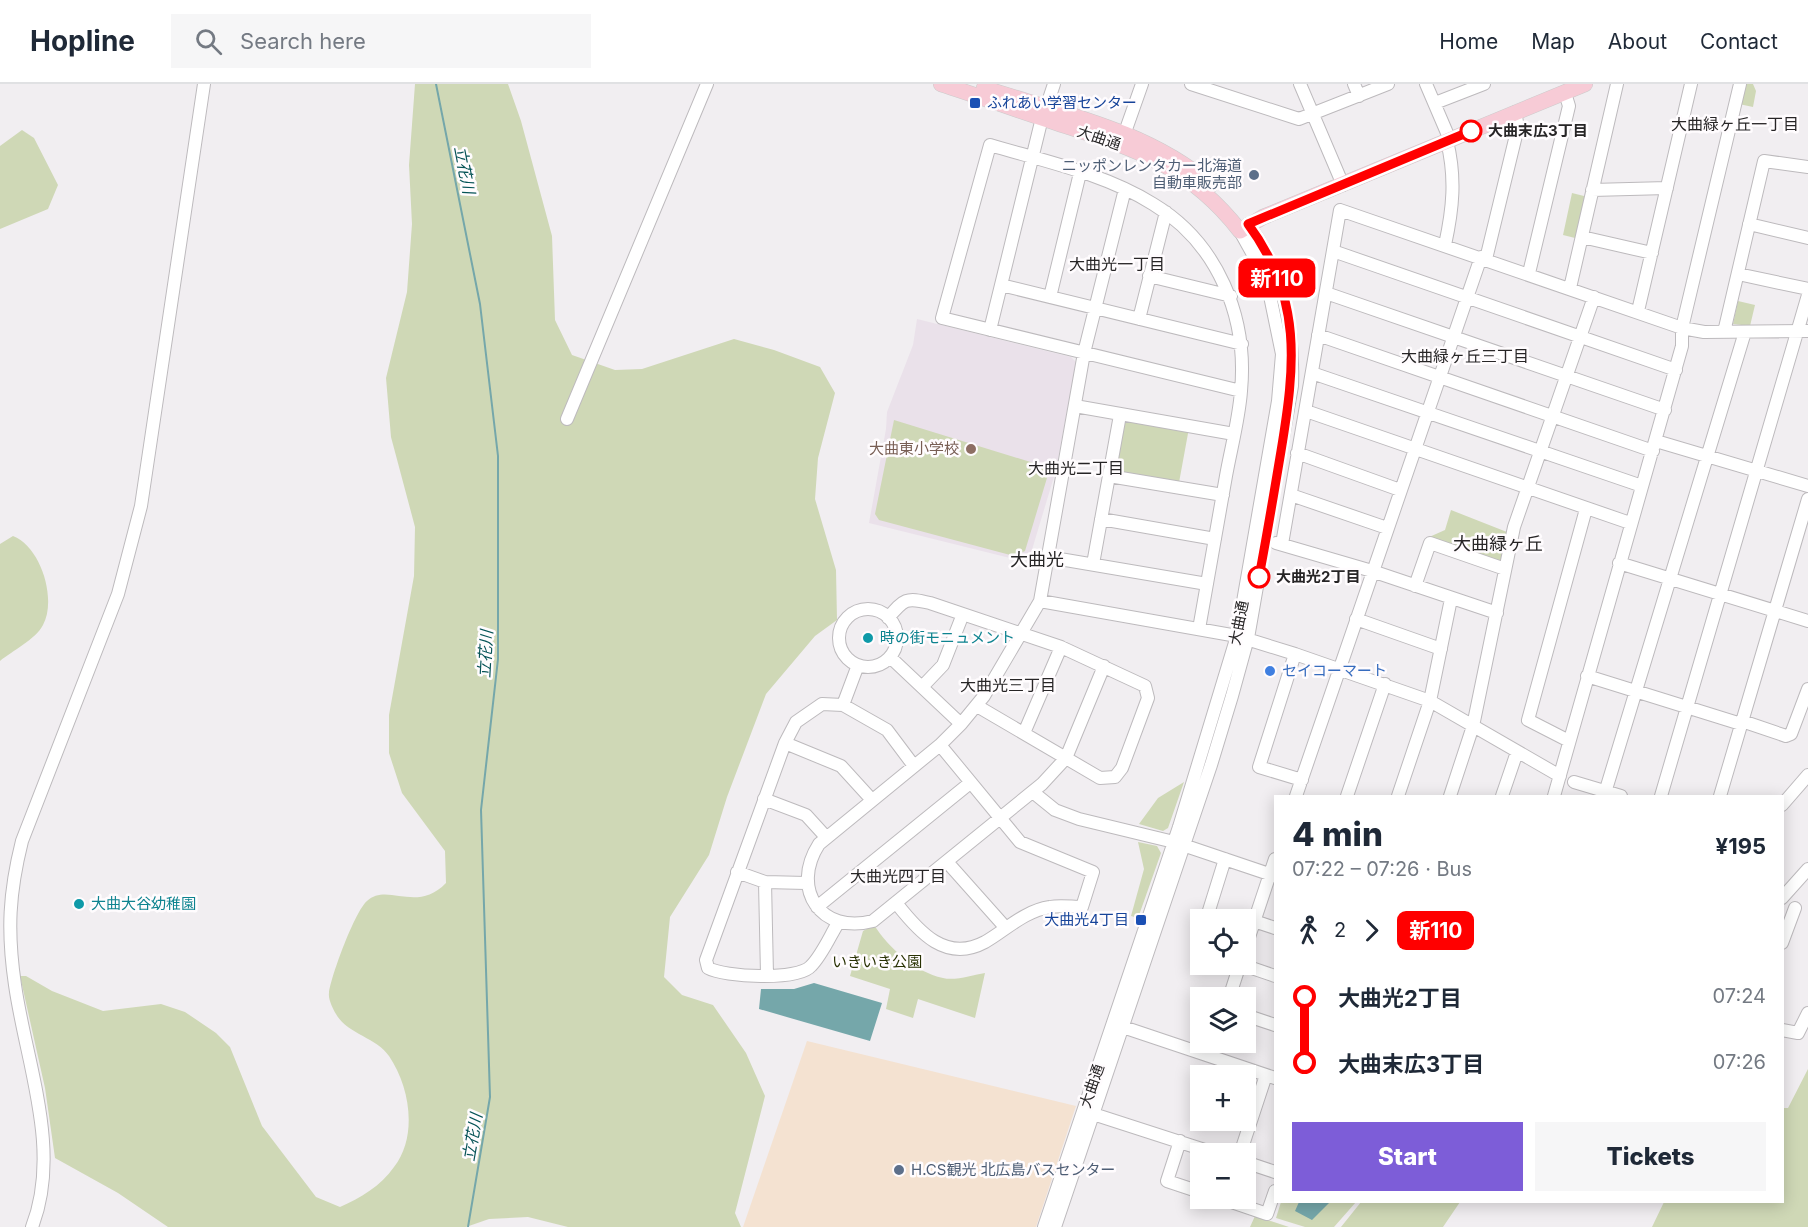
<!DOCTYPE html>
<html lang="en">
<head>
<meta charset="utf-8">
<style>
	:root { --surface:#fff; --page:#f6f6f7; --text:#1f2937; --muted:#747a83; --line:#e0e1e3; --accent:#7d5dd8 }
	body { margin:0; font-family:Inter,"Noto Sans JP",sans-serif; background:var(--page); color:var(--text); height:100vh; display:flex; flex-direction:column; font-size:22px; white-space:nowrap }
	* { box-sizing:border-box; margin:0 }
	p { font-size:20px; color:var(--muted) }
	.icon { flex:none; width:33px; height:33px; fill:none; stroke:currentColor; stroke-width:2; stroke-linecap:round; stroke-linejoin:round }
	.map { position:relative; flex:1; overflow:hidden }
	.details { position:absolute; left:1274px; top:711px; width:510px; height:408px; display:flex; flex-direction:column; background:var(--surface); border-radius:0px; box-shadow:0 3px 15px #0003 }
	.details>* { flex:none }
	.badge { padding:0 12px; border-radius:9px; font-size:21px; line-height:39px }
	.buttons { position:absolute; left:1190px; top:825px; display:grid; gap:12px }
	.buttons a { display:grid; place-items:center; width:66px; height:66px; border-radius:0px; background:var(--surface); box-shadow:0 3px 15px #0003; font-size:30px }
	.map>.badge { position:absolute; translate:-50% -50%; box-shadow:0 0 0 3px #fff }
	.legs { display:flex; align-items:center; gap:9px; height:66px; padding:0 18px; font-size:20px }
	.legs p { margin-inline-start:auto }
	.summary { display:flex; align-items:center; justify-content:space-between; height:102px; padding:0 18px }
	h1 { font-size:33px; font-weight:800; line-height:45px }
	.primary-button { display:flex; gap:12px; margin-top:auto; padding:12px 18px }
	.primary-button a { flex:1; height:69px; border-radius:0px; background:var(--accent); color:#fff; font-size:24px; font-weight:800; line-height:69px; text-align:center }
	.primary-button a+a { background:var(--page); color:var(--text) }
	ul { padding:0 18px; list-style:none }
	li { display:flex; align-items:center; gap:21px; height:66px; font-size:22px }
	li i { display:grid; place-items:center; width:9px; height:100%; margin:0 8px; background:currentColor }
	li i::after { content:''; width:15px; height:15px; margin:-8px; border:4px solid; border-radius:50%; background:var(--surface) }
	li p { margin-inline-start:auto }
	li:first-child i { background:linear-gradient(#0000 50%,currentColor 0) }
	li:last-child i { background:linear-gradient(currentColor 50%,#0000 0) }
	header { display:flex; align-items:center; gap:36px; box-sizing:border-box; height:84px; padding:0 30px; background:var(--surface); border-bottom:2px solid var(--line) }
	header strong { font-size:28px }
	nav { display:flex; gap:33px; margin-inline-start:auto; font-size:21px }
	.search { width:420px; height:54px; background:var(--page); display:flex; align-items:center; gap:15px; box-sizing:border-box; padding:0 21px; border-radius:0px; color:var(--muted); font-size:22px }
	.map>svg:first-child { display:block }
	.commercial { fill:#f4e2d1 }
	.built { fill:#eae1ea }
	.green { fill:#cfd8b6 }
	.water { fill:#75a7aa }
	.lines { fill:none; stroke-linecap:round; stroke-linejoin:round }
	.stream { stroke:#75a7aa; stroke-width:2 }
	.minor-casing { stroke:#bdbabd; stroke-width:14 }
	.major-casing { stroke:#cbcbcb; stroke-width:16 }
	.minor { stroke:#fff; stroke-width:12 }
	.major { stroke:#f7cbd6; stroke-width:15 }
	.line-1-casing { stroke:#fff; stroke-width:14 }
	.line-1 { stroke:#f00; stroke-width:9 }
	.transit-dot { fill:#1a4fb4; stroke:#fffcfe; stroke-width:2 }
	.stop-1-dot { fill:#fff; stroke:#f00; stroke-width:3 }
	.service-dot { fill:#5c6f8a; stroke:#fffcfe; stroke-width:2 }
	.education-dot { fill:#8d6e63; stroke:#fffcfe; stroke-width:2 }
	.culture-dot { fill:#0f9aa8; stroke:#fffcfe; stroke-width:2 }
	.shop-dot { fill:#3f7fe0; stroke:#fffcfe; stroke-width:2 }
	.labels { text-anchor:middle; stroke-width:5; stroke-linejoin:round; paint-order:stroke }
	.transit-label { font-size:15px; fill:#164399; stroke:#fffcfe; text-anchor:start }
	.stop-label { font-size:15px; font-weight:bold; fill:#272526; stroke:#fffcfe; text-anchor:start }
	.street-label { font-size:15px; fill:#272526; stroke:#fffcfe }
	.service-label { font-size:15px; fill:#4e5e75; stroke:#fffcfe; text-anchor:end }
	.education-label { font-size:15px; fill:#785e54; stroke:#fffcfe; text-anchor:end }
	.culture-label { font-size:15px; fill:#0d838f; stroke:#fffcfe; text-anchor:start }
	.shop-label { font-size:15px; fill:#366cbe; stroke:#fffcfe; text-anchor:start }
	.park-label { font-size:15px; fill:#293204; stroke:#fffcfe }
	.neighbourhood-label { font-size:16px; fill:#272526; stroke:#fffcfe }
	.water-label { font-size:16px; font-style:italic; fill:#055356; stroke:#fffcfe }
	.quarter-label { font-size:18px; fill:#272526; stroke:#fffcfe }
</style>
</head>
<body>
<header>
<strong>Hopline</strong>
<div class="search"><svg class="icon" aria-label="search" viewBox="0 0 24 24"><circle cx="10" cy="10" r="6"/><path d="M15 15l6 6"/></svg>Search here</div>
<nav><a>Home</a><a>Map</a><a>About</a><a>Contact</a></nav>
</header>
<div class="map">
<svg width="1808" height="1143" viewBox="0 0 1808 1143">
	<rect width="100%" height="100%" fill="#f1eef1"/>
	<path class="commercial" d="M807,957L1076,1022L1036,1143H743Z"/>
	<path class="built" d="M917,235L1071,273L1076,278L1056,386L1031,469L1018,476L869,439L886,345L887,328L913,261Z"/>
	<path class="green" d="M415,0H508L521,37L552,152L555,236L572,271L615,286L642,285L734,255L774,266L820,283L835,309L818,374L815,415L836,486L837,536L815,552L766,610L727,713L709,771L670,833L664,893L682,911L713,921L746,969L765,1012L735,1129L741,1143H568L528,1133L489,1135L466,1143H168L118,1109L55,1074L45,1004L20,892H26L52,907L103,927L161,920L185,928L216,949L230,963L262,1042L316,1113L340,1123C360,1114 381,1102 394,1083C418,1052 410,1003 389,972C377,954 346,949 336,930C333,925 328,915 329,909C331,892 355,827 367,817C388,798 416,830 446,799L445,767L402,709L389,669V631L414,492L415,443L391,353L386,294L407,208L412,140L409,81Z
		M1744,0H1753L1756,7L1753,23L1739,20Z
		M22,46L34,54L58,101L48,125L0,145V62Z
		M1572,109L1588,113L1579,155L1563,151Z
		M1738,217L1755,221L1750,242L1733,240Z
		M1120,331L1189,344L1178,404L1109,392Z
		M894,336L1050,384L1025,467L1014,472L879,436L875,430Z
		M1451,426L1512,450L1505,485L1427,454L1445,446Z
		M13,452C41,463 57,515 43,541C36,555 12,567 0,577V460Z
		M1184,698L1168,744L1163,747L1139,740L1158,714Z
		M1138,758L1157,762L1161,769L1138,834L1131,832L1144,785Z
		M874,841C889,864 915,888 943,894C955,897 973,891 985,889L975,934L918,915L913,934L886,925L890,905L850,892L863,847Z
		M1808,985V1143H1652L1664,1118H1782V1024H1788Z
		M1281,1118H1356L1334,1143H1305L1276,1134Z
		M1361,1118H1460L1443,1143H1341Z
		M1255,1132L1289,1143H1250Z"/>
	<path class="water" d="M814,899L882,919L870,957L759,925L761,905H794Z
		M1299,1118H1330L1312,1136L1295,1127Z"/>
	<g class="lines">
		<path class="stream" d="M436,0L480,220L498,372V575L481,726L490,1013L468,1143"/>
		<defs>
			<path id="minor" d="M1191,0L1299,35L1388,0
				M1300,0L1343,101
				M1354,0L1359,12
				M1426,0L1450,56
				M1435,19L1484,0
				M1124,51L1142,0
				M1592,106L1667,104
				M1749,140L1808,154
				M1582,153L1652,169
				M1445,161C1453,124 1456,94 1447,57
				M1333,167L1676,286
				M1486,175L1518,43L1515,28
				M1529,189L1569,22L1565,9
				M1738,190L1808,205
				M1149,192L1231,212
				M1001,201L1242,260
				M1570,204L1617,0
				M1326,209L1665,326
				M1050,213L1080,89
				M1638,227L1691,0
				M1139,235L1166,128
				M990,246L1040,42L1054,0
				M1724,248L1764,77L1808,83
				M1318,251L1653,367
				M1312,289L1642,402
				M1075,322L1234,350
				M1306,327L1630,439
				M567,335L707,0
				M1656,357L1808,402
				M1297,369L1400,406
				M1109,392L1223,411
				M1291,411L1387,444
				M1101,435L1215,455
				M1276,459L1372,487L1497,529
				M1282,460L1340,126L1682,244L1704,248L1808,247
				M1048,473L1207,500
				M1619,479L1808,537
				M1093,480L1120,331
				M1415,502L1430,459L1505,485
				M1040,517L1237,552L1295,570L1430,617L1560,692
				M839 554a29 29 0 1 1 58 0a29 29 0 1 1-58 0Z
				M888,534C904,515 906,513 930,519L1061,563L1145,602L1148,614L1122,684L1115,693L1100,694L977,622
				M1356,535L1441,565
				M1199,545C1208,494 1217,443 1226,392C1231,364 1239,335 1241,307C1248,233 1218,159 1153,120C1105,90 1044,77 990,61L942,234L1241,307
				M1295,570L1259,683L1302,696
				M890,573L961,640
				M1104,582L1066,674L1042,700L873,837C821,851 790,805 819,760L940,661L961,640L984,612L1040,517L1084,269L1125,105
				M1587,592L1741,640
				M922,603L943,581L963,530
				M843,621L858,581
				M1742,637L1786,652L1791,650L1808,605
				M1024,649L1061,563
				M1569,657L1528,636L1586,425
				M785,659L841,682L872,716
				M1574,698L1621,712
				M1034,709L1055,726L1079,735L1174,758L1275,792
				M1296,712L1481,173
				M1347,712L1385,600
				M1398,712L1430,617L1451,515
				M1450,712L1473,642L1514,443L1594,213
				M1502,712L1517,668
				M1554,712L1682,262V244L1740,0
				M1604,712L1745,248
				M1661,712L1808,211
				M1720,712L1808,415
				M764,715L806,731L826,753
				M1782,721L1808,691
				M948,779L1005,843
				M737,788L765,798L806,799
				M765,798L767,891
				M1782,814L1808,785
				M897,820C919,848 946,879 985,858C1006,846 1024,827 1050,823C1060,821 1072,823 1082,823L1093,788L1020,758L940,661
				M817,823L970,699
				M1206,836L1225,775
				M1254,837L1275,844
				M838,839C830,852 822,871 811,882C798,897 724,893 708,884L706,876L785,659L796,638L822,620L843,621L887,646L914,682
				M1200,853V854
				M1782,859L1795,824
				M1245,865L1275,775
				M1229,914L1240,880L1275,892
				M1245,931L1275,941
				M1117,941L1275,994
				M1782,946L1798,949L1808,929
				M1209,971L1213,958
				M1087,1028L1217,1070
				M1180,1057L1167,1097L1200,1108
				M1240,1070L1266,991
				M1245,1078L1275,1088
				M1220,1114L1267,1130L1275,1107
				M32,1143C62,1066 26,979 15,901C7,847 9,809 22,757L118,510L141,422L204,0
				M1044,1143L1179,743L1237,552L1278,317L1282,270L1269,207L1261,185L1240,147
				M1055,1143L1211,681L1232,612L1248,554L1292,302C1294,243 1284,188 1248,140"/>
			<path id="major" d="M941,0C979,12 1016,26 1054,38C1131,64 1187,79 1240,147L1263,133L1585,0
				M984,4C1061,29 1149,47 1211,101"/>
		</defs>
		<use href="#minor" class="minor-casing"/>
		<use href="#major" class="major-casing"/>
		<use href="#minor" class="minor"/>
		<use href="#major" class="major"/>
	</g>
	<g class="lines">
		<defs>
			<path id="line-1" d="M1259,493C1267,451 1274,409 1281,367C1295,282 1303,214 1248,140L1471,47"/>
		</defs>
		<use href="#line-1" class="line-1-casing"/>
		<use href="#line-1" class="line-1"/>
	</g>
	<g class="transit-dot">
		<rect x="969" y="13" width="12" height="12" rx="3"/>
		<rect x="1135" y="830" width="12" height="12" rx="3"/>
	</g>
	<g class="stop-1-dot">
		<circle cx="1471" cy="47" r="10"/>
		<circle cx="1259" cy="493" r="10"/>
	</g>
	<g class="service-dot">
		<circle cx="1254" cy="91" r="6"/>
		<circle cx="899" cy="1086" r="6"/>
	</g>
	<circle class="education-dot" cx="971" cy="365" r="6"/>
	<g class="culture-dot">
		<circle cx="868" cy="554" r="6"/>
		<circle cx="79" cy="820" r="6"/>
	</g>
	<circle class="shop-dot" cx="1270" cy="587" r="6"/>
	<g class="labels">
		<g class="transit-label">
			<text x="987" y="24">ふれあい学習センター</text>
			<text x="1129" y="841" text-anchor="end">大曲光4丁目</text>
		</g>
		<g class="stop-label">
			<text x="1488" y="52">大曲末広3丁目</text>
			<text x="1276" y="498">大曲光2丁目</text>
		</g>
		<g class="street-label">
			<text transform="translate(1099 54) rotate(19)" y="5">大曲通</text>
			<text transform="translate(1239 539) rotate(-79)" y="5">大曲通</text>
			<text transform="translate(1092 1002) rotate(-71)" y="5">大曲通</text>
		</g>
		<g class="service-label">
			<text x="1242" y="87">ニッポンレンタカー北海道<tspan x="1242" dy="17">自動車販売部</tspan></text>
			<text x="911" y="1091" text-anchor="start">H.CS観光 北広島バスセンター</text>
		</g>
		<g class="education-label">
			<text x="959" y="370">大曲東小学校</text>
		</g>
		<g class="culture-label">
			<text x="880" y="559">時の街モニュメント</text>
			<text x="91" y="825">大曲大谷幼稚園</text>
		</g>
		<g class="shop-label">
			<text x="1282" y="592">セイコーマート</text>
		</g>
		<g class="park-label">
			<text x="877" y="883">いきいき公園</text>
		</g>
		<g class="neighbourhood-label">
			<text x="1735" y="46">大曲緑ヶ丘一丁目</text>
			<text x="1117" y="186">大曲光一丁目</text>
			<text x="1465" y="278">大曲緑ヶ丘三丁目</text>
			<text x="1076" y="390">大曲光二丁目</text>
			<text x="1008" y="607">大曲光三丁目</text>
			<text x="898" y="798">大曲光四丁目</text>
		</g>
		<g class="water-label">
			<text transform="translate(465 86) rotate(79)" y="6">立花川</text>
			<text transform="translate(485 570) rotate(-87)" y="6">立花川</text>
			<text transform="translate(472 1053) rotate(-80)" y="6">立花川</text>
		</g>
		<g class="quarter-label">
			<text x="1498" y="466">大曲緑ヶ丘</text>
			<text x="1037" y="482">大曲光</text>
		</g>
	</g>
</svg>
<div class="buttons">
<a><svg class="icon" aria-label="locate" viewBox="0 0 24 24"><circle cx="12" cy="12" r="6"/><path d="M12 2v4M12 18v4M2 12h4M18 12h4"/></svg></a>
<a><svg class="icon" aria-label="layers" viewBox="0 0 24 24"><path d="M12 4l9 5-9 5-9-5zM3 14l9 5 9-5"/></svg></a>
<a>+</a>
<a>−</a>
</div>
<b class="badge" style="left:1277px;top:194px;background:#f00;color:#fff">新110</b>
<section class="details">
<div class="summary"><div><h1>4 min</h1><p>07:22 – 07:26 · Bus</p></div><b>¥195</b></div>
<div class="legs"><svg class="icon" aria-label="walk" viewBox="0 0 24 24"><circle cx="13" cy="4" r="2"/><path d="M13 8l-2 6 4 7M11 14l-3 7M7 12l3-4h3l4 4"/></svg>2<svg class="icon" aria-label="forward" viewBox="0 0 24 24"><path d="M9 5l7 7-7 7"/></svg><b class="badge" style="background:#f00;color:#fff">新110</b></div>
<ul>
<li><i style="color:#f00"></i><b>大曲光2丁目</b><p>07:24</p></li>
<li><i style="color:#f00"></i><b>大曲末広3丁目</b><p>07:26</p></li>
</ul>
<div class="primary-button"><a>Start</a><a>Tickets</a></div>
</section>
</div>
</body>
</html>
